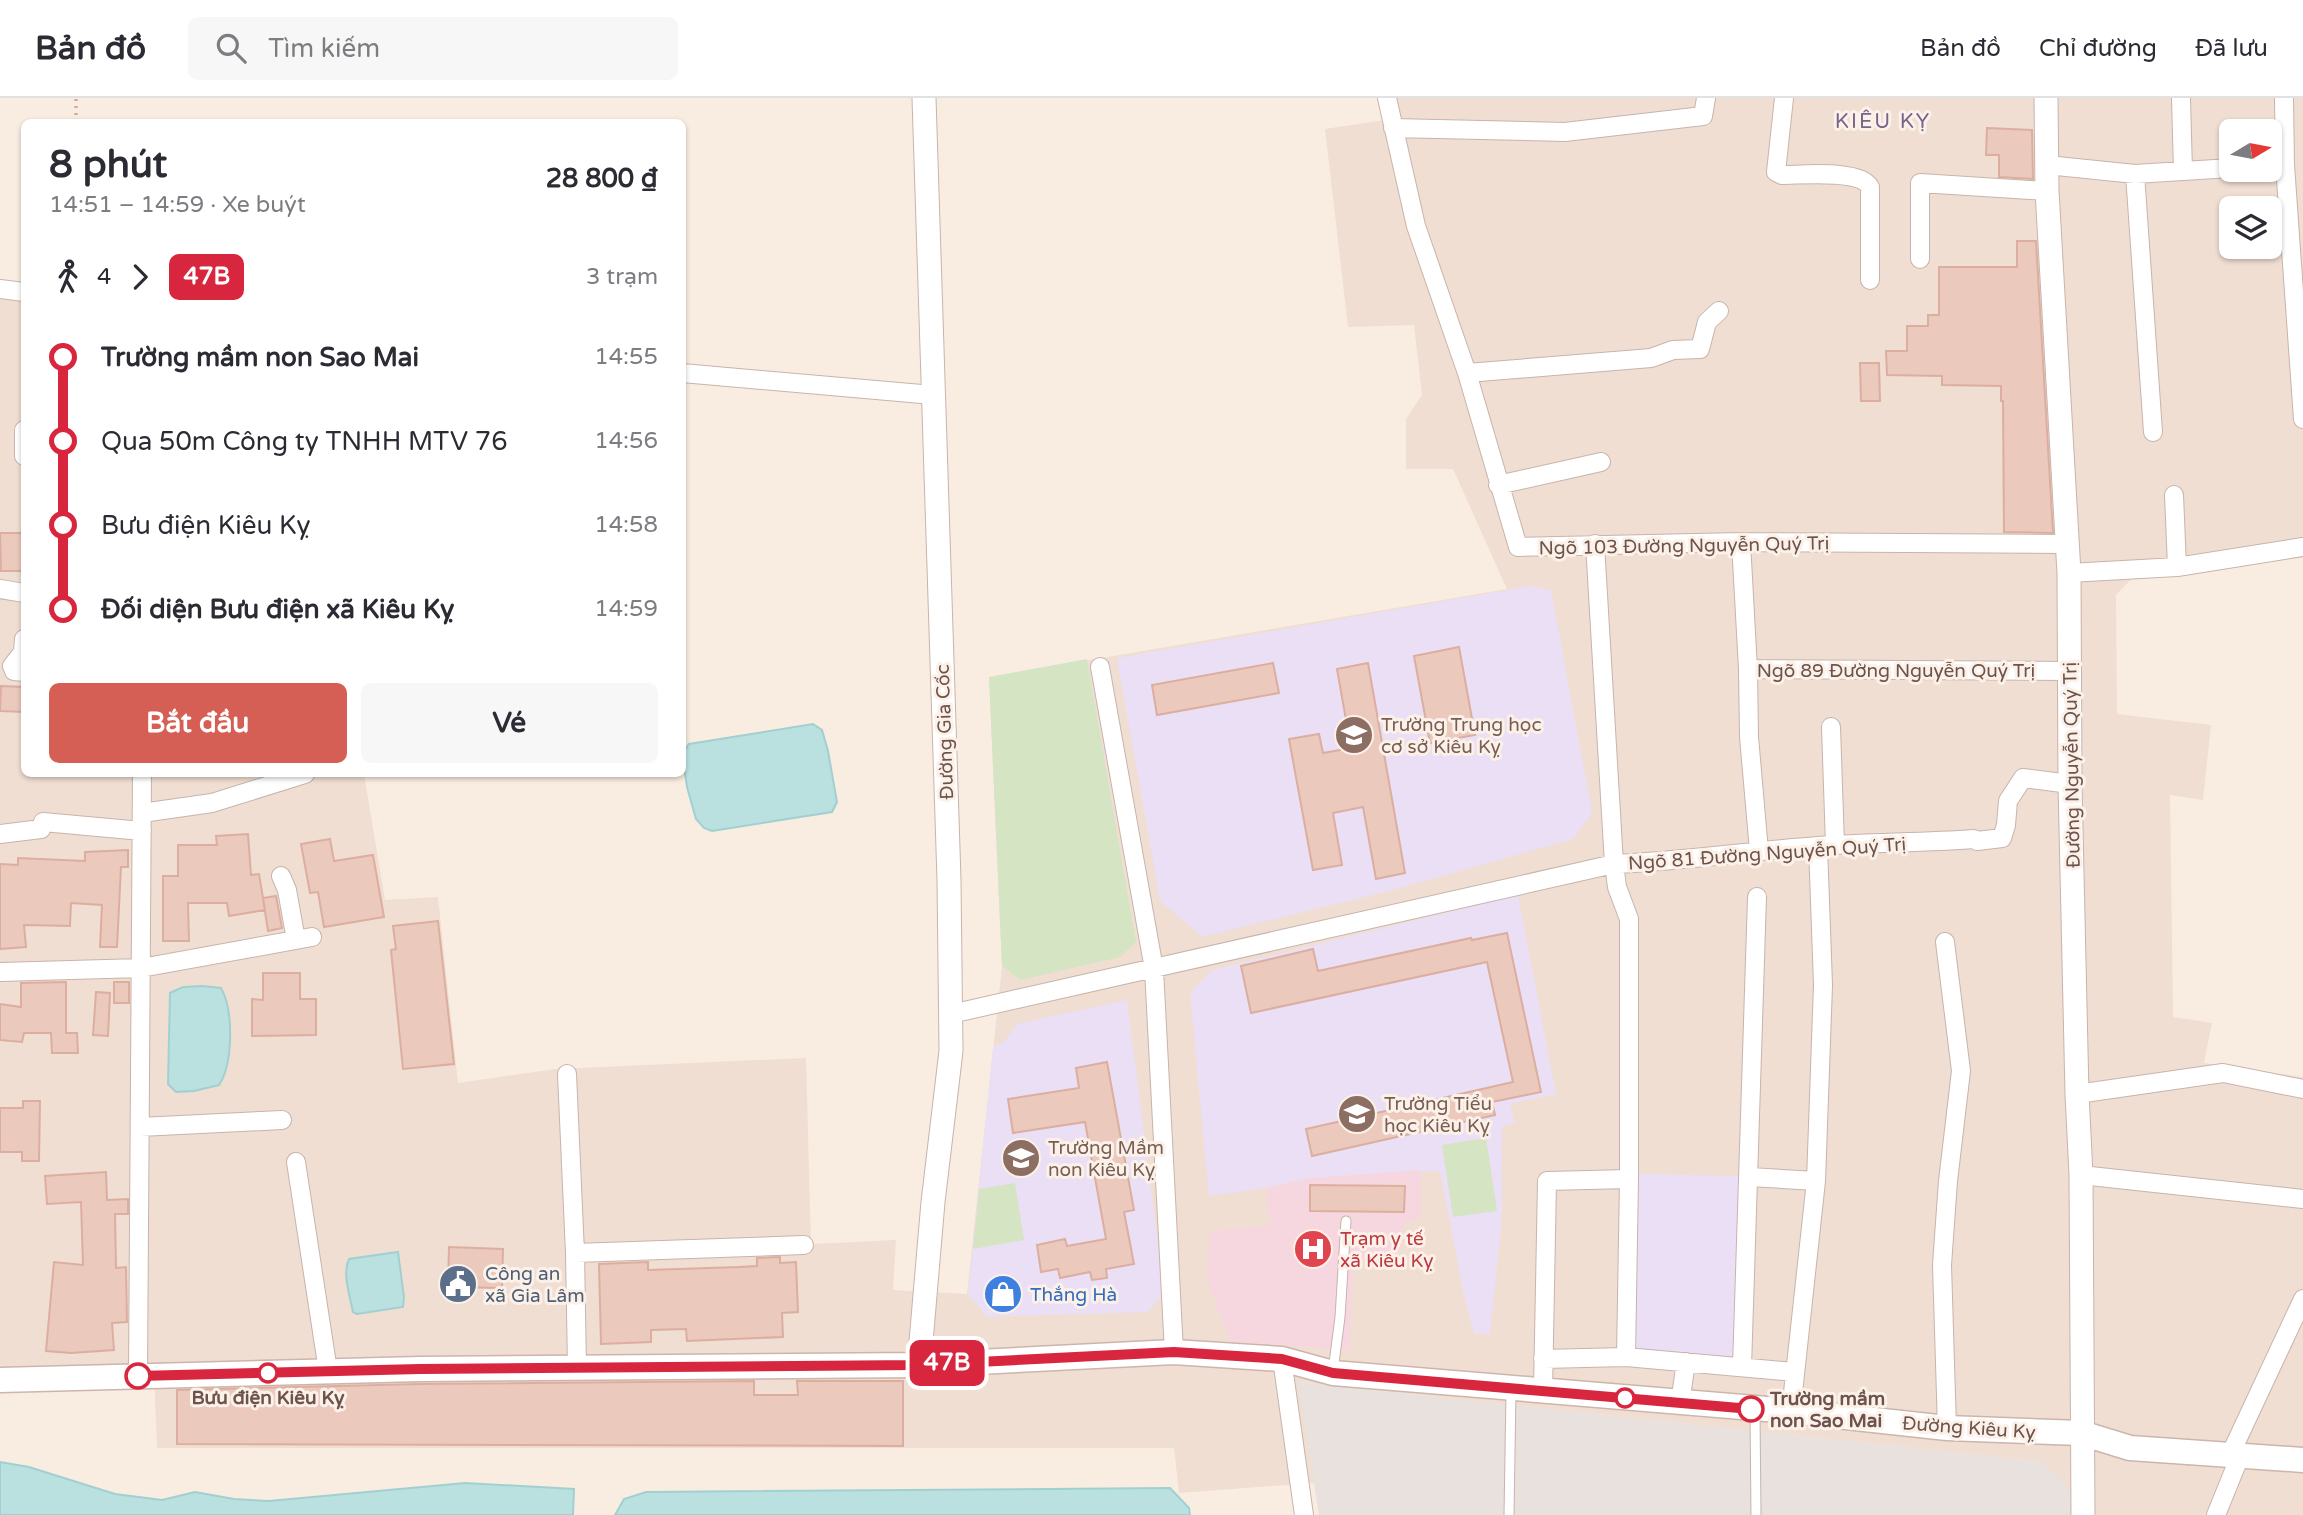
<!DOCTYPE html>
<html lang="vi">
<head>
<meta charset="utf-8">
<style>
	:root { --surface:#fff; --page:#f7f7f7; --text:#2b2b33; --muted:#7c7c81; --line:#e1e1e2; --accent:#d65f55 }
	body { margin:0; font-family:"Varela Round",sans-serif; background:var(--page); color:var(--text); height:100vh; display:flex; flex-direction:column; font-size:26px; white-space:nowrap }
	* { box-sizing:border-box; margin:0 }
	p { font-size:23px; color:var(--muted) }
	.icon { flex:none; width:38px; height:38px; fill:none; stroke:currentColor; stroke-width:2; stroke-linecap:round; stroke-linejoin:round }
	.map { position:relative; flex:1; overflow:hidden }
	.panel { position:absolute; left:21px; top:21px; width:665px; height:658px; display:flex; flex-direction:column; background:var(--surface); border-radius:10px; box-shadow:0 2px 5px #0004 }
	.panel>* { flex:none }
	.badge { padding:0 14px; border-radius:10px; font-size:24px; line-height:46px }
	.needle { width:46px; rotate:80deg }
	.fabs { position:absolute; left:2219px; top:21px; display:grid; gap:14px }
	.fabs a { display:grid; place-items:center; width:63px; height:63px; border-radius:10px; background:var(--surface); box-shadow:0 2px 5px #0004; font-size:35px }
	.map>.badge { position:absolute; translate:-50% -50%; box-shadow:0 0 0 4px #fff }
	.legs { display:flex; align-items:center; gap:10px; height:77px; padding:0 28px; font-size:23px }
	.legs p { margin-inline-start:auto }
	.overview { display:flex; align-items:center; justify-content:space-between; height:119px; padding:0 28px }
	h1 { font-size:38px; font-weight:700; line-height:52px }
	.primary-button { display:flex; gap:14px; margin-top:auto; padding:14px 28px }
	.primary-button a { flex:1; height:80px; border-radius:10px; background:var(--accent); color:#fff; font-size:28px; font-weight:700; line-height:80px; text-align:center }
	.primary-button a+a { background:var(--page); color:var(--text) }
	ul { padding:0 28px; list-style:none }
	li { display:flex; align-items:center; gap:24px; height:84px; font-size:26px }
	li i { display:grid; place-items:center; width:10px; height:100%; margin:0 9px; background:currentColor }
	li i::after { content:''; width:18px; height:18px; margin:-9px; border:5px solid; border-radius:50%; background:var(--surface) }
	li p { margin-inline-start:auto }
	li:first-child i { background:linear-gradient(#0000 50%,currentColor 0) }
	li:last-child i { background:linear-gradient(currentColor 50%,#0000 0) }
	header { display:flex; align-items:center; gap:42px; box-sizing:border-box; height:98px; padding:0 35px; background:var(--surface); border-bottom:2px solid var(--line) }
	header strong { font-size:33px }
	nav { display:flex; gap:38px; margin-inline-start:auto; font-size:24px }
	.search { width:490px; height:63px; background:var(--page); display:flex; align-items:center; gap:18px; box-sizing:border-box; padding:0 24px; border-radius:10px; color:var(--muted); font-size:26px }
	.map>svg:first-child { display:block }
	.residential { fill:#f0ded2; fill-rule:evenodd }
	.industrial { fill:#e8e1dd }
	.education { fill:#eadff5 }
	.medical { fill:#f6d7df }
	.green { fill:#d5e4c3 }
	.water { fill:#bae0e0; stroke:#a1d0d0; stroke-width:2 }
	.building { fill:#ebc9bd; stroke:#dcaea0; stroke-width:2 }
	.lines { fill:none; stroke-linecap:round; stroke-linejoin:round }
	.service-casing { stroke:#c8b4ab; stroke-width:11 }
	.minor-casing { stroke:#c8b4ab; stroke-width:20 }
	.tertiary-casing { stroke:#c8b4ab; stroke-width:25 }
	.secondary-casing { stroke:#cdb5ab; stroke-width:27 }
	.path { stroke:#cfaca1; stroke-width:3.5; stroke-dasharray:2 5; stroke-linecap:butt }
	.service { stroke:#fff; stroke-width:9 }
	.minor { stroke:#fff; stroke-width:18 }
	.tertiary { stroke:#fff; stroke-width:23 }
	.secondary { stroke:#fff; stroke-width:24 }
	.line-1-casing { stroke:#fff; stroke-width:16 }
	.line-1 { stroke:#d7263d; stroke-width:10 }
	.stop-1-dot { fill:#fff; stroke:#d7263d; stroke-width:3.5 }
	.labels { text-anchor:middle; stroke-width:6; stroke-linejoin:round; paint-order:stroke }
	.street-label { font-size:19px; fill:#6d534c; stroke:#fcf1e8 }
	.education-label { font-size:19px; fill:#785e54; stroke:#fcf1e8; text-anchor:start }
	.health-label { font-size:19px; fill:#be3a42; stroke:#fcf1e8; text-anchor:start }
	.service-label { font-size:19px; fill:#4e5e75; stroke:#fcf1e8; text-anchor:start }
	.shop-label { font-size:19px; fill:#366cbe; stroke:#fcf1e8; text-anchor:start }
	.stop-label { font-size:19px; font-weight:bold; fill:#6d534c; stroke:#fcf1e8 }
	.neighbourhood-label { font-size:21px; letter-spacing:2px; fill:#78648a; stroke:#fcf1e8 }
</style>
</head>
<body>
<header>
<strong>Bản đồ</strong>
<div class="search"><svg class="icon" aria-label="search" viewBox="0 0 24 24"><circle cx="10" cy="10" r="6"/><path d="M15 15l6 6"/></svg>Tìm kiếm</div>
<nav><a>Bản đồ</a><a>Chỉ đường</a><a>Đã lưu</a></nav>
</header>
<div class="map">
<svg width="2303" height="1417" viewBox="0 0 2303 1417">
	<rect width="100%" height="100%" fill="#f9ede2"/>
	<path class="residential" d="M1388,0H2303V446L2141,471L2116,497L2117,616L2211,627L2203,702L2170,697L2173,919L2212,925L2204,965L2303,979V1417H2076L2043,1364L1299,1284L1314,1385L1179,1395L1174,1350H157L154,1276H0V192L24,196V676H364L385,802L438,799L458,985L555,971L806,960L811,1146L896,1142L893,1192L967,1196L1002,868L989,579L1507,491L1453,371H1406V321L1422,297L1414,227L1348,229L1325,31L1392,21ZM2231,33H2270V72H2231ZM2231,110H2270V149H2231Z"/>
	<path class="industrial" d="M1298,1284L2043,1364L2075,1396L2076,1417H1319Z"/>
	<path class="education" d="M1531,488L1551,492L1592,714L1574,741L1389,793L1202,839L1160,803L1117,560Z
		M1518,797L1556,996L1510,1006L1515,1025L1502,1028V1120L1490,1236H1474L1464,1198L1440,1073L1312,1080L1266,1090L1209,1098L1190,895L1212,872Z
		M1127,902L1164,1194L1148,1214L987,1219L968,1196L993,949L1004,944L1017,926Z
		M1638,1076L1740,1078L1734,1262L1633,1253Z"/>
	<path class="medical" d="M1421,1072V1120L1404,1124L1399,1163H1354L1349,1252L1230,1243L1210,1190L1207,1174L1210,1133L1271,1128L1266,1090L1312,1080Z"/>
	<path class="green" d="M1087,561L1136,844L1120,859L1021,882L1002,868L989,579Z
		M1486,1040L1497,1113L1453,1119L1442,1047Z
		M1015,1085L1024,1142L973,1151L979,1091Z"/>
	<path class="water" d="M813,626L822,632L828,653L837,704L832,714L712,733L704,730L696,721L687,689L682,656L689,646Z
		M203,888L221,890C234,913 233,966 219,987L194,993L176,994L168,986L170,895L183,889Z
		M398,1154L404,1199L403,1209L357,1216L353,1214C350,1198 342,1176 349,1161Z
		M0,1364L29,1369L115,1396L162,1402L195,1394L234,1401L269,1403L465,1385L574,1391L573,1417H0Z
		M1170,1390L1189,1410L1190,1417H615L624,1401L646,1394Z"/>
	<path class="building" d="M1987,30L2032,32L2033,81L1999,79V57H1986Z
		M2017,143H2036L2053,435L2004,434L2003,303H2001V288L1942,287V278L1887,277L1886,253H1907V228H1928V217H1939V169H2017Z
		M1860,265H1879L1880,303H1861Z
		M0,435H24V473H1Z
		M1459,549L1475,637L1430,645L1414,558Z
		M1273,565L1279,595L1157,617L1152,587Z
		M1368,565L1405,775L1376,781L1363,709L1333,715L1342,767L1313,772L1289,641L1319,636L1323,655L1351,650L1337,571Z
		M1,588L24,589V614L0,613Z
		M248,736L251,777L259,776L265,812L229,818L227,805H188L189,843H163V778H178V747H217L216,738Z
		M330,741L334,763L373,757L384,819L324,829L318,794L310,795L301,746Z
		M128,752V769H121L117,849H100L102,807L71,805L70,828L24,827L26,849L0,851V766L18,767V760L85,763V754Z
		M276,798L282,830L268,833L263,800Z
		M438,823L454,966L403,971L391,852L396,851L393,828Z
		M1507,835L1541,994L1492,1004L1495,1017L1312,1058L1306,1031L1513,984L1487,864L1251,915L1241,868L1313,851L1318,873L1471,840L1472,842Z
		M263,875H300V901H316V937L252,938V901L263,902Z
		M66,884V935H77L78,955H52L51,935H24L22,944L0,942V906L21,909V885Z
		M114,884H129V905H114Z
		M96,894L110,895L108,938L93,937Z
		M1107,964L1134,1112L1124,1114L1134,1166L1106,1171L1107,1180L1092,1182L1090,1174L1060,1180L1058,1171L1041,1174L1037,1147L1065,1141L1067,1148L1106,1141L1085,1024L1013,1035L1008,1001L1079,990L1076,970Z
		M23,1003H40L39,1063H22V1054H0V1010H23Z
		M106,1074L107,1102L128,1101V1116H115L116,1170L126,1169L127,1224L112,1225L114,1252L71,1255L46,1253L54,1164L83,1167L81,1104L47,1106L45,1078Z
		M1310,1087L1405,1088L1404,1114L1310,1113Z
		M449,1149L503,1151L502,1190L448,1189Z
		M780,1159V1165L796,1164L798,1214L782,1215L783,1239L687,1243L686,1231L651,1232V1244L601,1246L599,1166L648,1164V1172L739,1169L757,1168V1160Z
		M754,1283V1297H798L797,1283H903V1348L177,1346V1292L420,1286Z"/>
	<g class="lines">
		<defs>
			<path id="service" d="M1333,1273L1340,1219L1346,1123
				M1755,1313L1756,1417
				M1509,1417L1511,1293"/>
			<path id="minor" d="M1387,0L1416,128L1467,275L1518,449L1741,444L2067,446
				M1784,0L1776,74L1782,77C1802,77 1860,71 1870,89V182
				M2181,0L2183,73
				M2284,0L2285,67L2303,321
				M1393,30L1565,34L1703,18L1706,0
				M2047,67L2135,76L2231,70
				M2135,76L2153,334
				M1920,161V85L2047,93
				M0,191L24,194
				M682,275L933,297
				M1467,275L1651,260L1673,252L1700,251L1707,224L1719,213
				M24,332V358
				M1498,387L1601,364
				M2174,397L2177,469
				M1741,444L1748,571
				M1595,446L1614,766C1683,763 1750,753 1818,748C1870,744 1922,745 1974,741L1977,743L2002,740L2006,727L2008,703L2023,680L2070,686
				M2069,475L2177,469L2303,449
				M0,491L24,495
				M24,541L23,554L12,568L14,573L24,574
				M1100,569L1154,871L1174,1254
				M1831,629L1835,747
				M142,715L212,705L305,676
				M0,736L41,731L43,724L142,733
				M1759,753L1749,639L1748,571L2069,573
				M281,778L287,792L296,842
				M1945,844L1961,973L1948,1083L1942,1167L1947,1330
				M0,874L141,870L312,839
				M951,916L1614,766L1617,789L1629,821V1081L1626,1259L1795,1274
				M567,976L575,1155
				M2077,996L2223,975L2303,991
				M140,1029L282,1022
				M296,1064L328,1273
				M2081,1077L2303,1101
				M1750,1079L1816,1083
				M1282,1261L1304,1417
				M1543,1261L1626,1259
				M1742,1269L1757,799
				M577,1270L575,1155L804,1147
				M138,1278L142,676
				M1543,1293L1547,1083L1629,1081
				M1680,1305L1686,1264
				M1791,1313L1816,1083L1823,887L1818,748
				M2230,1357L2303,1201
				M2216,1417L2240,1358"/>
			<path id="tertiary" d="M2046,0L2047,93L2069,475L2070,686L2077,996L2081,1077L2083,1417
				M919,1267L933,1104L951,953L949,782L924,0"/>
			<path id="secondary" d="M0,1282L420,1271L919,1267L1174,1254L1282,1261L1333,1275L1791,1313L1947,1330L2081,1335L2130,1350L2303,1362"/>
		</defs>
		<use href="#service" class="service-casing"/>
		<use href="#minor" class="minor-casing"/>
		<use href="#tertiary" class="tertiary-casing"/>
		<use href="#secondary" class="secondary-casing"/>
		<path class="path" d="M76,24V0"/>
		<use href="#service" class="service"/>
		<use href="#minor" class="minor"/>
		<use href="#tertiary" class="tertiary"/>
		<use href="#secondary" class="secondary"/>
	</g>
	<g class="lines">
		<defs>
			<path id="line-1" d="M138,1278L420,1271L919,1267L1174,1254L1282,1261L1333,1275L1751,1311"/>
		</defs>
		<use href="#line-1" class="line-1-casing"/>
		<use href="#line-1" class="line-1"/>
	</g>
	<defs>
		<symbol id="school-disc" viewBox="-11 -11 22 22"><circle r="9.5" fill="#8d6e63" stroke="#fcf1e8"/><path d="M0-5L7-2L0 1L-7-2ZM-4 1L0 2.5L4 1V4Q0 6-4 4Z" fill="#fff"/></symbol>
		<symbol id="hospital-disc" viewBox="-11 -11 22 22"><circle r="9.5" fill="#e0444e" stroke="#fcf1e8"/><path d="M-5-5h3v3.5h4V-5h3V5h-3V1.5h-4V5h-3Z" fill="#fff"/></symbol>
		<symbol id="civic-disc" viewBox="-11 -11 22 22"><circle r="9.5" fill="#5c6f8a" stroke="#fcf1e8"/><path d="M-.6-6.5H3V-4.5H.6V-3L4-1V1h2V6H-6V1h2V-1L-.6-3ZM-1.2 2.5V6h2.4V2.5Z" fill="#fff"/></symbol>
		<symbol id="shop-disc" viewBox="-11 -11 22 22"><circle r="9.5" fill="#3f7fe0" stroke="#fcf1e8"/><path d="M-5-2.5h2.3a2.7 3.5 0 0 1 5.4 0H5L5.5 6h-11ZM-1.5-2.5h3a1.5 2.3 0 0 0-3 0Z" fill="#fff"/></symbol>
	</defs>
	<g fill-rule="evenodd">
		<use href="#school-disc" x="1332" y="615" width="44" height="44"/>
		<use href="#school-disc" x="1335" y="994" width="44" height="44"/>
		<use href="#school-disc" x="999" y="1038" width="44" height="44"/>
		<use href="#hospital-disc" x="1291" y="1129" width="44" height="44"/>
		<use href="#civic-disc" x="436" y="1164" width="44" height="44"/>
		<use href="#shop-disc" x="981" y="1174" width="44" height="44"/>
	</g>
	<g class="stop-1-dot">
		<circle cx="268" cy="1275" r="9"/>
		<circle cx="138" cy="1278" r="12"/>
		<circle cx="1625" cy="1300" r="9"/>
		<circle cx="1751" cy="1311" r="12"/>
	</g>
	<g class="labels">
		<g class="street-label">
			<text transform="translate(1684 447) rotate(-1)" y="7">Ngõ 103 Đường Nguyễn Quý Trị</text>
			<text x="1896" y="579">Ngõ 89 Đường Nguyễn Quý Trị</text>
			<text transform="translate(944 634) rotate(-92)" y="7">Đường Gia Cốc</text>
			<text transform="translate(2071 667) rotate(-91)" y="7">Đường Nguyễn Quý Trị</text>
			<text transform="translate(1767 755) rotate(-4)" y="7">Ngõ 81 Đường Nguyễn Quý Trị</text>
			<text transform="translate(1969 1329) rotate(4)" y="7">Đường Kiêu Kỵ</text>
		</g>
		<g class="education-label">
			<text x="1381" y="633">Trường Trung học<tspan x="1381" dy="22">cơ sở Kiêu Kỵ</tspan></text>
			<text x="1384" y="1012">Trường Tiểu<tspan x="1384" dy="22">học Kiêu Kỵ</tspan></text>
			<text x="1048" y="1056">Trường Mầm<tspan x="1048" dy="22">non Kiêu Kỵ</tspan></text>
		</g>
		<g class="health-label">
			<text x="1340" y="1147">Trạm y tế<tspan x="1340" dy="22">xã Kiêu Kỵ</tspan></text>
		</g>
		<g class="service-label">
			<text x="485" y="1182">Công an<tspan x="485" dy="22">xã Gia Lâm</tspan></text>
		</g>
		<g class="shop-label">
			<text x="1030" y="1203">Thắng Hà</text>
		</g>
		<g class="stop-label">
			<text x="268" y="1306">Bưu điện Kiêu Kỵ</text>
			<text x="1770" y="1307" text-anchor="start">Trường mầm<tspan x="1770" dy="22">non Sao Mai</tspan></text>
		</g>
		<g class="neighbourhood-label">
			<text x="1883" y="30">KIÊU KỴ</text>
		</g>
	</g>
</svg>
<div class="fabs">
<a><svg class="needle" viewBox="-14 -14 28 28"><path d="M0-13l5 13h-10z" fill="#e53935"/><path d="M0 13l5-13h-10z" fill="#7c7c81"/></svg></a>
<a><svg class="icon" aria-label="layers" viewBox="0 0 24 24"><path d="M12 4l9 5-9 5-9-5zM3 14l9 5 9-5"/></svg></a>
</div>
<b class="badge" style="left:947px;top:1265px;background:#d7263d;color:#fff">47B</b>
<section class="panel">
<div class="overview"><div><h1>8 phút</h1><p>14:51 – 14:59 · Xe buýt</p></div><b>28 800 ₫</b></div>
<div class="legs"><svg class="icon" aria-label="walk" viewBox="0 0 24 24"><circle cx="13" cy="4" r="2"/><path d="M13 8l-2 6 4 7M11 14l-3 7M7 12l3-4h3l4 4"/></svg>4<svg class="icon" aria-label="forward" viewBox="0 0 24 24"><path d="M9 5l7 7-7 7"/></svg><b class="badge" style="background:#d7263d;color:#fff">47B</b><p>3 trạm</p></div>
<ul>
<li><i style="color:#d7263d"></i><b>Trường mầm non Sao Mai</b><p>14:55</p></li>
<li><i style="color:#d7263d"></i><span>Qua 50m Công ty TNHH MTV 76</span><p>14:56</p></li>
<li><i style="color:#d7263d"></i><span>Bưu điện Kiêu Kỵ</span><p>14:58</p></li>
<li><i style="color:#d7263d"></i><b>Đối diện Bưu điện xã Kiêu Kỵ</b><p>14:59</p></li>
</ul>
<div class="primary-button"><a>Bắt đầu</a><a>Vé</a></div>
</section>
</div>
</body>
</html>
